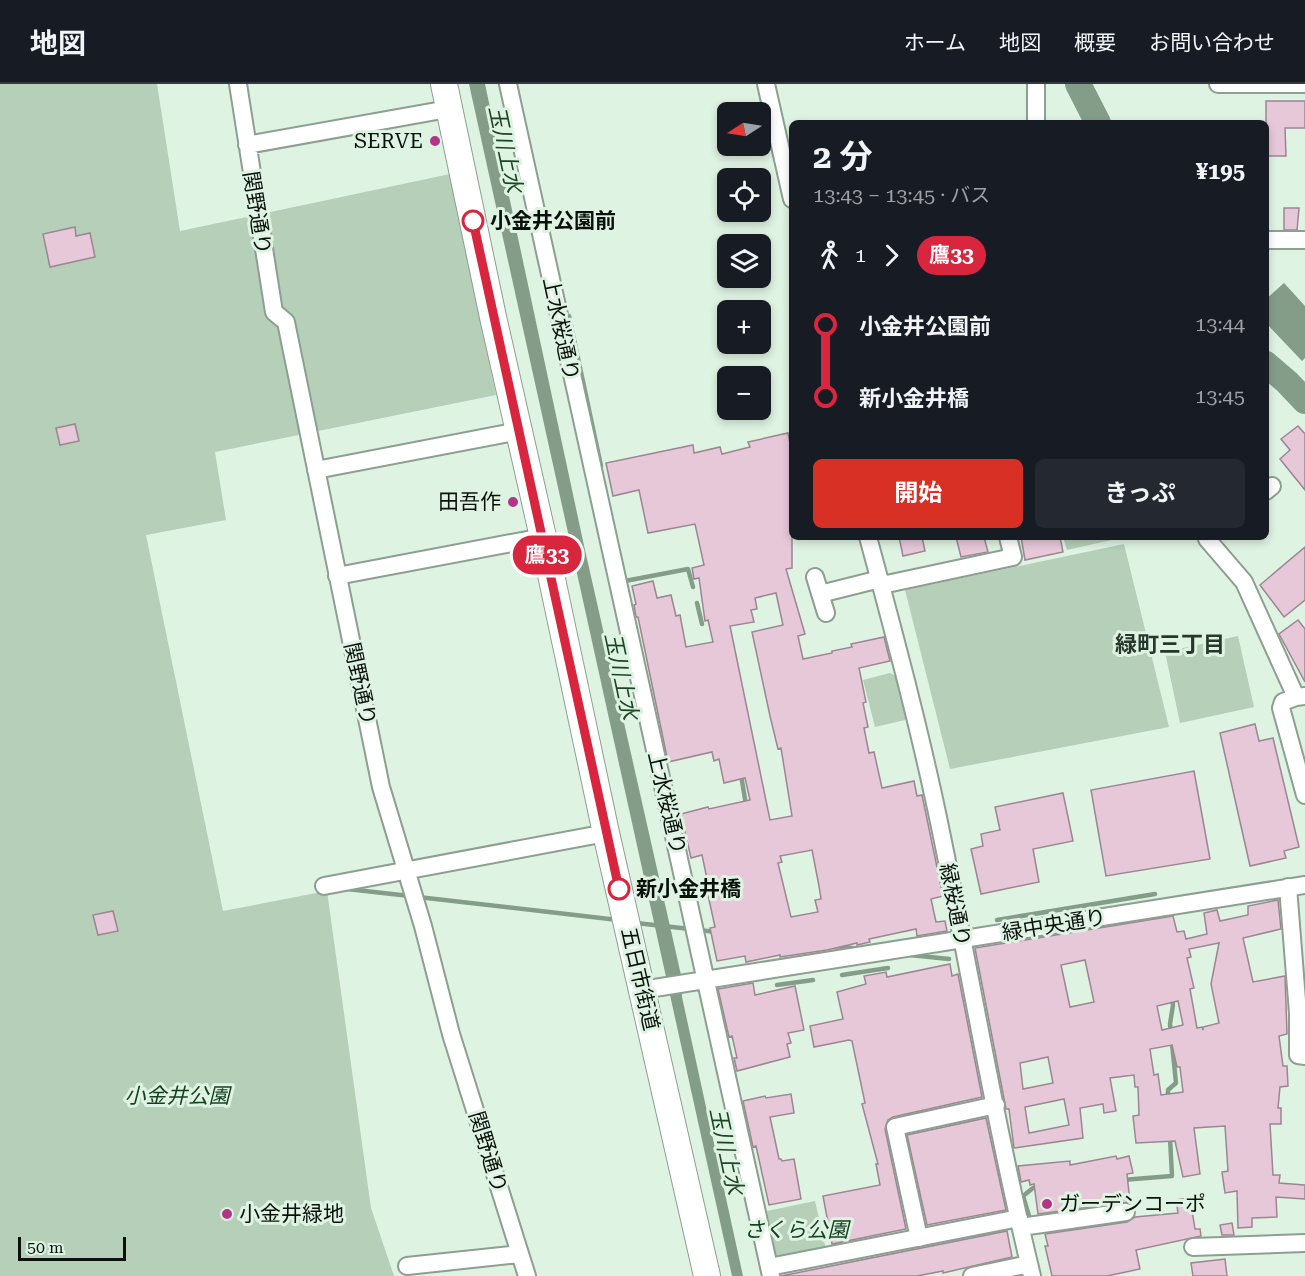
<!DOCTYPE html>
<html lang="ja">
<head>
<meta charset="utf-8">
<style>
	:root { --surface:#171b24; --page:#242831; --text:#f1f3f6; --muted:#9ea1a6; --line:#363941; --accent:#d93025 }
	body { margin:0; font-family:"Roboto Serif","Noto Sans JP",serif; background:var(--page); color:var(--text); height:100vh; display:flex; flex-direction:column; font-size:22px; white-space:nowrap }
	* { box-sizing:border-box; margin:0 }
	p { font-size:20px; color:var(--muted) }
	.icon { flex:none; width:33px; height:33px; fill:none; stroke:currentColor; stroke-width:2; stroke-linecap:round; stroke-linejoin:round }
	.map { position:relative; flex:1; overflow:hidden }
	.side { position:absolute; left:789px; top:36px; width:480px; height:420px; display:flex; flex-direction:column; background:var(--surface); border-radius:9px; box-shadow:0 3px 9px #0003 }
	.side>* { flex:none }
	.badge { padding:0 12px; border-radius:20px; font-size:21px; line-height:39px }
	.needle { width:39px; rotate:258deg }
	.fabs { position:absolute; left:717px; top:18px; display:grid; gap:12px }
	.fabs a { display:grid; place-items:center; width:54px; height:54px; border-radius:9px; background:var(--surface); box-shadow:0 3px 9px #0003; font-size:30px }
	.scale { position:absolute; left:18px; bottom:15px; width:108px; box-sizing:border-box; padding-left:6px; border:3px solid #0a110c; border-top:0; font-size:16px; line-height:21px; white-space:nowrap; color:#0a110c; -webkit-text-stroke:4px #dff3e2; paint-order:stroke }
	.map>.badge { position:absolute; translate:-50% -50%; box-shadow:0 0 0 3px #fff }
	.legs { display:flex; align-items:center; gap:9px; height:66px; padding:0 24px; font-size:20px }
	.legs p { margin-inline-start:auto }
	.headline { display:flex; align-items:center; justify-content:space-between; height:102px; padding:0 24px }
	h1 { font-size:33px; font-weight:700; line-height:45px }
	.primary-button { display:flex; gap:12px; margin-top:auto; padding:12px 24px }
	.primary-button a { flex:1; height:69px; border-radius:9px; background:var(--accent); color:#fff; font-size:24px; font-weight:700; line-height:69px; text-align:center }
	.primary-button a+a { background:var(--page); color:var(--text) }
	ul { padding:0 24px; list-style:none }
	li { display:flex; align-items:center; gap:21px; height:72px; font-size:22px }
	li i { display:grid; place-items:center; width:9px; height:100%; margin:0 8px; background:currentColor }
	li i::after { content:''; width:15px; height:15px; margin:-8px; border:4px solid; border-radius:50%; background:var(--surface) }
	li p { margin-inline-start:auto }
	li:first-child i { background:linear-gradient(#0000 50%,currentColor 0) }
	li:last-child i { background:linear-gradient(currentColor 50%,#0000 0) }
	header { display:flex; align-items:center; gap:36px; box-sizing:border-box; height:84px; padding:0 30px; background:var(--surface); border-bottom:2px solid var(--line) }
	header strong { font-size:28px }
	nav { display:flex; gap:33px; margin-inline-start:auto; font-size:21px }
	.map>svg:first-child { display:block }
	.green { fill:#b5cfb9 }
	.water { fill:#849d88 }
	.lines { fill:none; stroke-linecap:round; stroke-linejoin:round }
	.stream { stroke:#849d88; stroke-width:4.5 }
	.river { stroke:#849d88; stroke-width:26 }
	.building { fill:#e7c8d9; stroke:#9b8692; stroke-width:1.5; fill-rule:evenodd }
	.minor-casing { stroke:#8d9f90; stroke-width:20 }
	.primary-casing { stroke:#8d9f90; stroke-width:28 }
	.minor { stroke:#fff; stroke-width:16 }
	.primary { stroke:#fff; stroke-width:26 }
	.line-1-casing { stroke:#fff; stroke-width:14 }
	.line-1 { stroke:#d7263d; stroke-width:9 }
	.poi-dot { fill:#b13688; stroke:#dff3e2; stroke-width:2 }
	.stop-1-dot { fill:#fff; stroke:#d7263d; stroke-width:3 }
	.labels { text-anchor:middle; stroke-width:6; stroke-linejoin:round; paint-order:stroke }
	.poi-label { font-size:21px; fill:#0a110c; stroke:#dff3e2; text-anchor:end }
	.street-label { font-size:21px; fill:#0a110c; stroke:#dff3e2 }
	.stop-label { font-size:21px; font-weight:bold; fill:#0a110c; stroke:#dff3e2; text-anchor:start }
	.park-label { font-size:21px; font-style:italic; fill:#164022; stroke:#dff3e2 }
	.water-label { font-size:22px; font-style:italic; fill:#1c4526; stroke:#dff3e2 }
	.neighbourhood-label { font-size:22px; font-weight:bold; fill:#28372b; stroke:#dff3e2 }
</style>
</head>
<body>
<header>
<strong>地図</strong>
<nav><a>ホーム</a><a>地図</a><a>概要</a><a>お問い合わせ</a></nav>
</header>
<div class="map">
<svg width="1305" height="1192" viewBox="0 0 1305 1192">
	<rect width="100%" height="100%" fill="#dff3e2"/>
	<path class="green" d="M0,0H157L180,147L450,90L496,311L215,368L226,436L146,451L223,827L327,807L371,1124L394,1192H0Z
		M1063,453H1125L1067,466Z
		M1124,460L1169,643L950,685L905,506Z
		M1238,552L1254,623L1180,639L1165,568Z
		M890,589L898,593L908,630L905,636L875,643L863,596Z
		M815,1117L826,1165L777,1176L767,1127Z"/>
	<path class="water" d="M469,0H485L583,457L681,891L682,913L743,1192H732Z
		M1284,199L1305,222V274L1302,277L1266,239V215Z"/>
	<g class="lines">
		<path class="stream" d="M569,232L601,382
			M624,493L625,497L688,485L693,503
			M697,519L702,540
			M741,691L746,721
			M347,805L410,812
			M418,813L618,836
			M997,836L1155,810
			M636,839L690,845
			M698,846L717,848
			M835,862L860,865
			M910,871L949,875
			M842,891L888,884
			M777,901L813,896
			M1168,1016V1006L1176,999L1170,940L1173,921L1172,914
			M1122,1096L1172,1092L1170,1054
			M1029,1132L1023,1112L1033,1104H1039"/>
		<path class="river" d="M1078,0L1098,39
			M1266,280L1287,298L1305,317"/>
	</g>
	<path class="building" d="M1266,17H1305V44H1285L1286,72H1266Z
		M1284,124H1299L1297,146H1284Z
		M75,143L76,152L90,149L95,173L50,183L43,150Z
		M75,340L79,357L60,361L56,344Z
		M1298,342L1305,350V406L1280,375L1290,366L1281,355Z
		M788,349L792,370V484L786,485L805,550L798,552L803,575L832,569V567L852,563L851,560L884,553L890,577L859,584L866,618L863,619L868,643L864,644L869,669L874,668L882,704L914,697L917,712L922,711L943,812L931,815L936,838L945,837L947,847L917,852L916,845L869,855L870,858L857,861V859L827,866L780,873V871L746,878L745,872L717,877L710,844L715,843L708,811L698,813L695,798L707,795L702,771L691,774L681,730L708,723L709,725L750,716L745,694L724,699L719,675L714,677L712,668L668,678L638,533H636L634,521L636,520L632,502L653,497L657,514L671,511L676,532L680,531L686,563L713,558L708,536L705,537L699,494L694,495L692,484L704,481L695,440L648,449L639,406L613,412L606,379L693,361L694,369L720,363L722,370L750,363L748,358ZM776,509L783,541L752,548L770,632L778,665L781,664L792,732L770,736L730,542L754,538L751,526L757,525L755,514ZM812,766L819,802L821,815L815,816L818,828L791,833L778,779L782,778L780,772Z
		M899,453H922L925,467L903,472Z
		M956,453H984L988,468L961,473Z
		M1021,453H1060L1063,468L1025,476Z
		M1305,463V516L1284,533L1260,501Z
		M1298,536L1305,545V598L1279,550Z
		M1255,640L1259,657L1273,654L1299,763L1284,767L1286,774L1250,782L1220,649Z
		M1194,687L1210,775L1106,792L1091,706Z
		M1063,709L1073,757L1033,765L1039,798L981,810L971,765L983,762L981,750L1000,746L995,723Z
		M1278,816L1281,845L1243,854L1253,898L1285,892L1287,950L1279,952L1283,982H1287L1288,1002L1280,1003L1278,1024H1281V1040H1270L1273,1091H1280L1279,1099L1305,1101V1115L1276,1113L1277,1133L1252,1134V1143L1238,1144L1237,1107L1225,1109L1222,1088L1228,1087L1225,1042L1194,1044L1200,1090L1183,1093L1175,1057L1136,1059L1133,1032L1139,1031L1138,1003H1135L1134,991L1110,994L1116,1027L1104,1029L1103,1020L1080,1024L1083,1054L1014,1064L1009,1025H1006L975,864L1173,832L1177,848L1184,847L1186,855L1207,850L1204,829L1217,826L1220,837L1248,831V822ZM1219,859L1211,900L1219,939L1203,943V946L1202,943L1197,944L1190,905L1194,904L1187,874L1191,873L1189,865ZM1085,876L1094,918L1070,923L1061,881ZM1178,917L1183,941L1162,946L1157,922ZM1172,961L1177,983H1180L1183,1008L1161,1011L1158,990L1154,991L1150,965ZM1048,973L1053,999L1023,1005L1020,979ZM1064,1015L1069,1041L1029,1049L1025,1023Z
		M113,827L118,847L98,851L93,831Z
		M950,880L952,892L958,890L982,1013L893,1033L888,1036L885,1045L906,1145L832,1160L823,1112L880,1101L876,1080H878L862,1020L865,1019L852,957L849,956L814,963L810,942L843,935L837,908L866,900L864,892L886,888L887,893Z
		M753,899L755,911L795,902L804,946L788,949L791,959L787,960L790,973L737,987L734,974H737L732,952L729,953L718,905Z
		M791,1010L794,1029L770,1033L779,1075H781L782,1077L794,1075L801,1115L769,1121L756,1062L753,1063L743,1017L765,1012L766,1014Z
		M986,1034L1006,1126L927,1141L907,1051Z
		M1116,1072L1117,1075L1129,1072L1133,1089L1127,1090L1130,1118L1038,1130L1034,1100L1030,1101L1029,1096L1021,1098L1018,1082L1070,1077V1081Z
		M1190,1114L1195,1145H1200L1201,1152L1136,1166L1140,1185L1107,1192H1052L1045,1162H1048L1045,1150L1127,1138L1135,1133L1178,1129L1176,1116Z
		M1232,1139L1234,1151H1222L1220,1141Z
		M1007,1147L1012,1173L943,1189V1187L917,1192H781Z
		M1225,1175L1227,1192H1193L1191,1179Z"/>
	<g class="lines">
		<defs>
			<path id="minor" d="M238,0L274,228L286,238L381,703L423,842L451,950L527,1192
				M508,0L771,1192
				M766,0L792,115
				M1036,0V39
				M1218,0H1305
				M247,61L448,25
				M1266,156H1305
				M316,386L519,347
				M1266,407L1272,402
				M868,453C894,549 920,646 940,743C971,893 996,1044 1032,1192
				M1210,453L1207,455L1244,498L1296,613
				M337,492L543,453
				M815,493L826,529
				M882,501L1013,473L1008,453
				M820,510L880,495
				M1305,612L1296,613L1283,618L1281,624L1305,711
				M324,802L606,749
				M1288,803L1298,929V971L1305,972
				M642,906L1305,801
				M1021,1143L1126,1128
				M919,1154L895,1043L996,1021
				M1193,1163L1305,1159
				M407,1182L520,1170
				M769,1183L1019,1134
				M972,1192L1029,1180"/>
			<path id="primary" d="M444,0L493,233L543,453L606,749L707,1192"/>
		</defs>
		<use href="#minor" class="minor-casing"/>
		<use href="#primary" class="primary-casing"/>
		<use href="#minor" class="minor"/>
		<use href="#primary" class="primary"/>
	</g>
	<g class="lines">
		<defs>
			<path id="line-1" d="M473,137L619,805"/>
		</defs>
		<use href="#line-1" class="line-1-casing"/>
		<use href="#line-1" class="line-1"/>
	</g>
	<g class="poi-dot">
		<circle cx="435" cy="57" r="6"/>
		<circle cx="513" cy="418" r="6"/>
		<circle cx="1047" cy="1120" r="6"/>
		<circle cx="227" cy="1130" r="6"/>
	</g>
	<g class="stop-1-dot">
		<circle cx="473" cy="137" r="10"/>
		<circle cx="619" cy="805" r="10"/>
	</g>
	<g class="labels">
		<g class="poi-label">
			<text x="423" y="64">SERVE</text>
			<text x="501" y="425">田吾作</text>
			<text x="1059" y="1127" text-anchor="start">ガーデンコーポ</text>
			<text x="239" y="1137" text-anchor="start">小金井緑地</text>
		</g>
		<g class="street-label">
			<text transform="translate(257 129) rotate(81)" y="7">関野通り</text>
			<text transform="translate(561 245) rotate(78)" y="7">上水桜通り</text>
			<text transform="translate(360 600) rotate(78)" y="7">関野通り</text>
			<text transform="translate(667 719) rotate(77)" y="7">上水桜通り</text>
			<text transform="translate(955 821) rotate(79)" y="7">緑桜通り</text>
			<text transform="translate(1054 841) rotate(-9)" y="7">緑中央通り</text>
			<text transform="translate(640 895) rotate(77)" y="7">五日市街道</text>
			<text transform="translate(488 1068) rotate(73)" y="7">関野通り</text>
		</g>
		<g class="stop-label">
			<text x="490" y="144">小金井公園前</text>
			<text x="636" y="812">新小金井橋</text>
		</g>
		<g class="park-label">
			<text x="177" y="1019">小金井公園</text>
			<text x="796" y="1153">さくら公園</text>
		</g>
		<g class="water-label">
			<text transform="translate(506 65) rotate(78)" y="8">玉川上水</text>
			<text transform="translate(622 592) rotate(78)" y="8">玉川上水</text>
			<text transform="translate(727 1067) rotate(78)" y="8">玉川上水</text>
		</g>
		<g class="neighbourhood-label">
			<text x="1170" y="568">緑町三丁目</text>
		</g>
	</g>
</svg>
<div class="fabs">
<a><svg class="needle" viewBox="-14 -14 28 28"><path d="M0-13l5 13h-10z" fill="#e53935"/><path d="M0 13l5-13h-10z" fill="#9ea1a6"/></svg></a>
<a><svg class="icon" aria-label="locate" viewBox="0 0 24 24"><circle cx="12" cy="12" r="6"/><path d="M12 2v4M12 18v4M2 12h4M18 12h4"/></svg></a>
<a><svg class="icon" aria-label="layers" viewBox="0 0 24 24"><path d="M12 4l9 5-9 5-9-5zM3 14l9 5 9-5"/></svg></a>
<a>+</a>
<a>−</a>
</div>
<div class="scale">50 m</div>
<b class="badge" style="left:547px;top:471px;background:#d7263d;color:#fff">鷹33</b>
<section class="side">
<div class="headline"><div><h1>2 分</h1><p>13:43 – 13:45 · バス</p></div><b>¥195</b></div>
<div class="legs"><svg class="icon" aria-label="walk" viewBox="0 0 24 24"><circle cx="13" cy="4" r="2"/><path d="M13 8l-2 6 4 7M11 14l-3 7M7 12l3-4h3l4 4"/></svg>1<svg class="icon" aria-label="forward" viewBox="0 0 24 24"><path d="M9 5l7 7-7 7"/></svg><b class="badge" style="background:#d7263d;color:#fff">鷹33</b></div>
<ul>
<li><i style="color:#d7263d"></i><b>小金井公園前</b><p>13:44</p></li>
<li><i style="color:#d7263d"></i><b>新小金井橋</b><p>13:45</p></li>
</ul>
<div class="primary-button"><a>開始</a><a>きっぷ</a></div>
</section>
</div>
</body>
</html>
